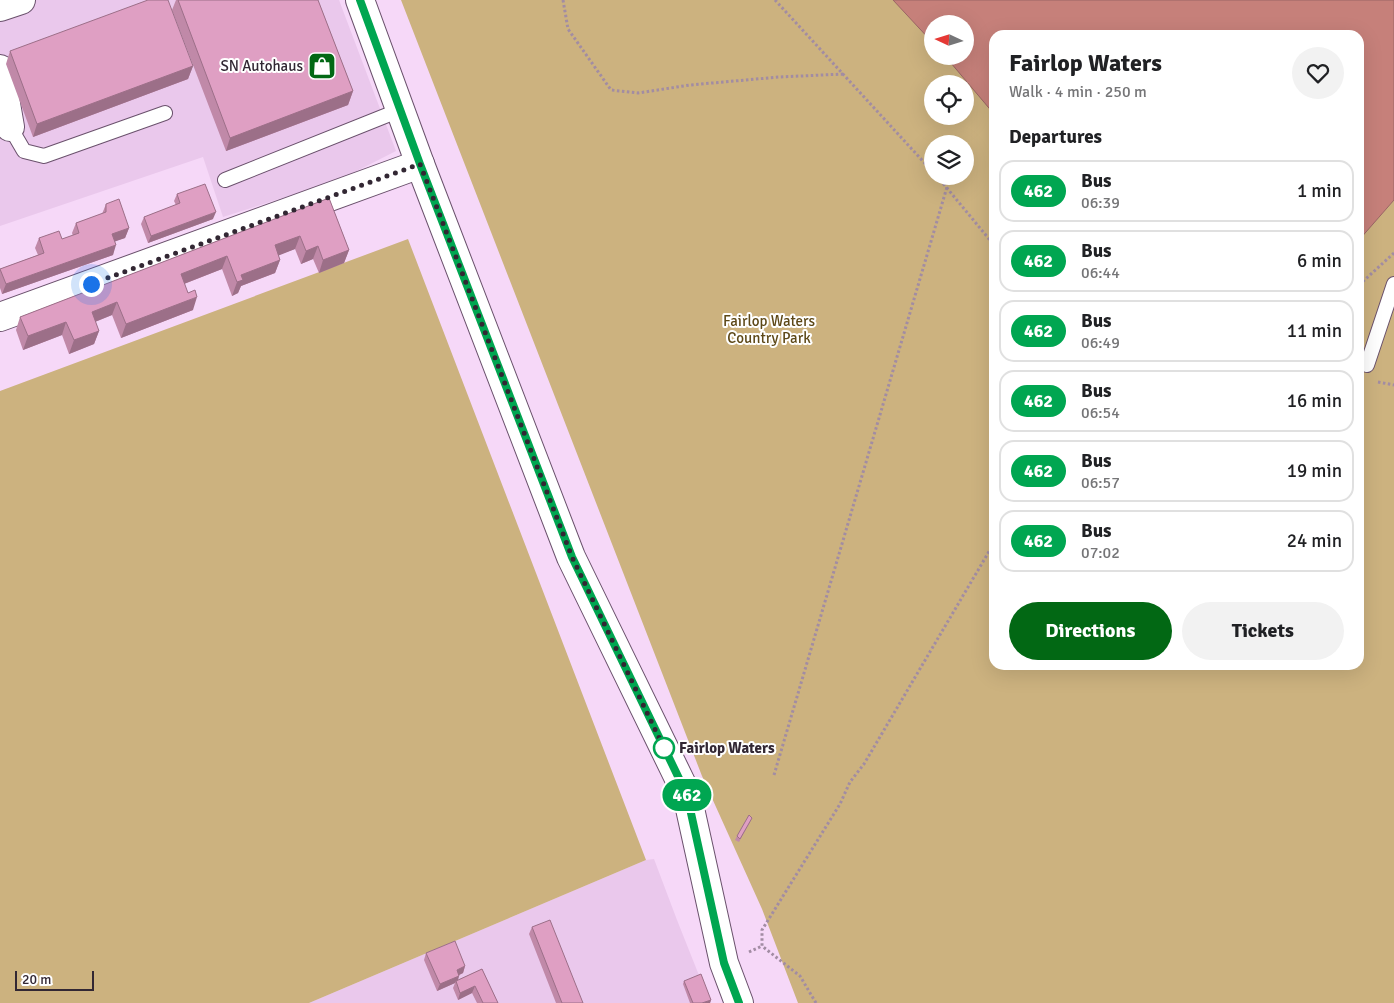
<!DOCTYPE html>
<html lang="en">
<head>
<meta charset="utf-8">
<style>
	:root { --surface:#fff; --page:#f2f2f2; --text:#202124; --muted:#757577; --line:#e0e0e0; --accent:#026814 }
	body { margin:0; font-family:Signika,sans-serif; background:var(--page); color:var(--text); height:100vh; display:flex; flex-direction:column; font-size:19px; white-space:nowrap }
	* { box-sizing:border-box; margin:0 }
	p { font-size:16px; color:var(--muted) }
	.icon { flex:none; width:28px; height:28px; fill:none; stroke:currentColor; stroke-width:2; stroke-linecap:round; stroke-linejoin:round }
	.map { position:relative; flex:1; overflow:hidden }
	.details { position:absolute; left:989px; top:30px; width:375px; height:640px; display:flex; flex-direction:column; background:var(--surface); border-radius:15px; box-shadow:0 5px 20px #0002 }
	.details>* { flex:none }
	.badge { padding:0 10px; border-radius:16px; font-size:18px; line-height:32px }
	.needle { width:32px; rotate:274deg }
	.fabs { position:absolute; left:924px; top:15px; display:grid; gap:10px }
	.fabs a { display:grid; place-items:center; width:50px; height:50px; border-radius:50%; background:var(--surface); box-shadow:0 5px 20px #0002; font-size:25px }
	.scale { position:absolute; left:15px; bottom:12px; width:79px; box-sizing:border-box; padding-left:5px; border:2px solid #322733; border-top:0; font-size:14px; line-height:18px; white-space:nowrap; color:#322733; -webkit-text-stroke:4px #fff; paint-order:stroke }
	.you { position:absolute; width:25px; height:25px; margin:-12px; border:4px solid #fff; border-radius:50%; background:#1a73e8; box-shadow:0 0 0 8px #1a73e833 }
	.map>.badge { position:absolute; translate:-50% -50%; box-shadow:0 0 0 2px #fff }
	h2 { padding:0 20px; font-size:19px; line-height:45px }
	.round { display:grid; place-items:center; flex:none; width:52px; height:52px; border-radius:26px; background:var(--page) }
	.headline { display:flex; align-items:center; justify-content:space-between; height:85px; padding:0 20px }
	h1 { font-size:24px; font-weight:700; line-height:38px }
	.action { display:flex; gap:10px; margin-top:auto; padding:10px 20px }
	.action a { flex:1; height:58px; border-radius:30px; background:var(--accent); color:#fff; font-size:20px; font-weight:700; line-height:58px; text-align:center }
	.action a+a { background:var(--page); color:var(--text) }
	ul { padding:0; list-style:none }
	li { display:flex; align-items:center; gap:15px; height:62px; margin:0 10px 8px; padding:0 10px; border:2px solid var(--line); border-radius:15px }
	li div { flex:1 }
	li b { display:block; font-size:19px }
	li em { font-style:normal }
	li .badge { min-width:55px; font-weight:700; text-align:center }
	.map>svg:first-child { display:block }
	.built { fill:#eac8ec }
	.green { fill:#ccb27f; fill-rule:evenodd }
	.water { fill:#c6807a; stroke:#9a6565 }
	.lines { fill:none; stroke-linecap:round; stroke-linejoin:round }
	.service-casing { stroke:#6a516c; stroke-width:16 }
	.minor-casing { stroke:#6a516c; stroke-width:30 }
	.tertiary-casing { stroke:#6a516c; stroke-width:30 }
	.path { stroke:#a28ca3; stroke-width:3; stroke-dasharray:2.5 2.5; stroke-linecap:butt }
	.service { stroke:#fff; stroke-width:14 }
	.minor { stroke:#fff; stroke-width:28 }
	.tertiary { stroke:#fff; stroke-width:28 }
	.wall { fill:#c089a8 }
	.shaded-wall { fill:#9c6f88 }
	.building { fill:#df9fc3; stroke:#9c6f88 }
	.line-casing { stroke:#fff; stroke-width:11 }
	.line { stroke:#00a651; stroke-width:8 }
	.walk { stroke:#322733; stroke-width:5; stroke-dasharray:0 9 }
	.stop-dot { fill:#fff; stroke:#00a651; stroke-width:2.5 }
	.labels { text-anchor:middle; stroke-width:4; stroke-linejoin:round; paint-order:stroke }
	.poi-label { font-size:15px; fill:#322733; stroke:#fff; text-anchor:end }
	.park-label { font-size:15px; fill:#5d4817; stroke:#fff }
	.stop-label { font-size:15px; font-weight:bold; fill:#322733; stroke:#fff; text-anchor:start }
</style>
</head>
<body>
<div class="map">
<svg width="1394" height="1003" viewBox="0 0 1394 1003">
	<rect width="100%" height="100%" fill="#f6d8f8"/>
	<path class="built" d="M0,0H339L396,151L339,180L223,217L203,157L0,226Z
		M654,859L677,920L710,1003H309L646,860Z"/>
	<path class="green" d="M401,0H1394V1003H798L762,909L702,776ZM932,24H965V56H932ZM994,35H1359V665H994ZM932,84H965V116H932ZM932,144H965V176H932Z
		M408,239L646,860L309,1003H0V391Z"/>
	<path class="water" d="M893,0H1394V200L1359,240V35H994V114L945,56H965V24H932V42Z"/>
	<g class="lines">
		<defs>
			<path id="service" d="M10,127L24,151L44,156L165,113
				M225,180L400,110
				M1367,365L1394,284"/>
			<path id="minor" d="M0,7L21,0
				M0,69L10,127
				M0,317L420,164"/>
			<path id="tertiary" d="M360,0L420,164L571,557L687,795L724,963L739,1003"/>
		</defs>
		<use href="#service" class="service-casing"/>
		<use href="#minor" class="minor-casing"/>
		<use href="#tertiary" class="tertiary-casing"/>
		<path class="path" d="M563,0L568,29L611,90L638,93L690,85L779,77L844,74
			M775,0L932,171
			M937,176L994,245
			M1359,285L1394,253
			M1378,382L1394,385
			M774,775L947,187
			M749,952L762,946
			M816,1003L800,976L762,946V930L840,804L850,782L864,764L994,543"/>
		<use href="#service" class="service"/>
		<use href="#minor" class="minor"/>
		<use href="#tertiary" class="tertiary"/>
	</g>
	<path class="wall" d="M176,0H318L353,91L348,105L226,151L172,10Z
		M10,51L193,66L188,79L33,137L6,64Z
		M177,194L213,219L148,243L141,224L144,217L176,205L174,201Z
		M329,198L349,250L344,263L319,273L313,259L301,264L295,249L278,255L280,260L275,273L241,286L238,293L232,296L222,269L184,284L193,310L121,338L112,315L95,322L99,331L94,344L69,354L62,335L23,350L16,330L20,317Z
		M106,204L129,228L125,238L115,241L113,255L2,294L0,288V269L38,255L35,248L39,238L62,239L73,236L72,233L76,223L102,214Z
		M752,818L739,842L735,840L737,836Z
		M532,927L583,1003H556L529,934Z
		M426,953L465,966L463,973L459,975L458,980L482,969L498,1003H477L472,993L458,1000L453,988L455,983L437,991L424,960Z
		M684,981L711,1000L710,1003H690L683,984Z"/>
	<path class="shaded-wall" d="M193,66L188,79L33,137L37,124Z
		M353,91L348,105L226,151L230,138Z
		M216,212L213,219L148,243L151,236Z
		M129,228L125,238L108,244L112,234Z
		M300,236L295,249L270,259L275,245Z
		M116,245L113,255L2,294L6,284Z
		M318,246L313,259L301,264L306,251Z
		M349,250L344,263L319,273L323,260Z
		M227,256L222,269L176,287L181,274Z
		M280,260L275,273L241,286L238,293L232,296L237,282L241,275Z
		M197,297L193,310L121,338L126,324Z
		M117,302L112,315L87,325L92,312Z
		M66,322L62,335L23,350L28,336Z
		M99,331L94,344L69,354L74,340Z
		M465,966L463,973L455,977L457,970Z
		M459,976L457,983L456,981L455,983L437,991L440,984Z
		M475,986L472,993L458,1000L460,993Z
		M711,1000L710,1003H702Z"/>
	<path class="building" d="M148,0H168L193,66L37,124L10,51Z
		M178,0H318L353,91L230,138Z
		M205,184L216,212L151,236L144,217L180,203L177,194Z
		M329,198L349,250L323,260L318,246L306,251L300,236L275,245L280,260L241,275L243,280L237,282L227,256L181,274L188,293L195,290L197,297L126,324L117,302L92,312L99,331L74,340L66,322L28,336L20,317Z
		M119,199L129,228L112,234L116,245L6,284L0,269L44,253L39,238L59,231L62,239L79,233L76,223L106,212V204Z
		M749,815L752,818L740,839L737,836Z
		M550,920L583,1003H562L532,927Z
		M455,941L465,966L457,970L459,976L440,984L426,953Z
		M482,969L498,1003H483L475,986L460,993L456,981Z
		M701,974L711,1000L702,1003H693L684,981Z"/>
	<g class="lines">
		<defs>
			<path id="line" d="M360,0L420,164L572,557L687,795L724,963L739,1003"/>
		</defs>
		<use href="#line" class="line-casing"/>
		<use href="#line" class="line"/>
		<path class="walk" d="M91,284L420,164L572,557L664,748"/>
	</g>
	<defs>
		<symbol id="shop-square" viewBox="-11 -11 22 22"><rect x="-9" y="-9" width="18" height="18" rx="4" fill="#026814" stroke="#fff"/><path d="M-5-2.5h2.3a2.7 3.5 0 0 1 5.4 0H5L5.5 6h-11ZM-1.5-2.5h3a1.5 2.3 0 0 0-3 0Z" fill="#fff"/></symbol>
	</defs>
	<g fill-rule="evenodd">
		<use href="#shop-square" x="306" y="50" width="32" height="32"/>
	</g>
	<circle class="stop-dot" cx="664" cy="748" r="10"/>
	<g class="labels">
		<g class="poi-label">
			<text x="303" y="71">SN Autohaus</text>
		</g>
		<g class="park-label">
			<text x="769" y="326">Fairlop Waters<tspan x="769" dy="17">Country Park</tspan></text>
		</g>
		<g class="stop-label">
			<text x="679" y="753">Fairlop Waters</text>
		</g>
	</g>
</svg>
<div class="fabs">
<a><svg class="needle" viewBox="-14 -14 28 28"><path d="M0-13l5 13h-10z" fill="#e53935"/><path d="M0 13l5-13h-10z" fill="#757577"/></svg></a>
<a><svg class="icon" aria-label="locate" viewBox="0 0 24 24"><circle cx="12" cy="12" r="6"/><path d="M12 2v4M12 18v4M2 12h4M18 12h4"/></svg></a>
<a><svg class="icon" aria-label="layers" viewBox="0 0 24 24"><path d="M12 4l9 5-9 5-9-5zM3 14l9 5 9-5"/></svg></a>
</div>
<div class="scale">20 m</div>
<div class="you" style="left:91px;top:284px"></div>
<b class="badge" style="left:687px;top:795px;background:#00a651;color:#fff">462</b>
<section class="details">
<div class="headline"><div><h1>Fairlop Waters</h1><p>Walk · 4 min · 250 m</p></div><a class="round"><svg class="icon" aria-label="heart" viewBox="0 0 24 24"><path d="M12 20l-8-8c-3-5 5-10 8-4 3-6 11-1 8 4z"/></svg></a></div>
<h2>Departures</h2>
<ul>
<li><span class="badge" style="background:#00a651;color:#fff">462</span><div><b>Bus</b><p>06:39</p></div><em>1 min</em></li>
<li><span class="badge" style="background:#00a651;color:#fff">462</span><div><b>Bus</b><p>06:44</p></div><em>6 min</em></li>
<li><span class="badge" style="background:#00a651;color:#fff">462</span><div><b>Bus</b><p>06:49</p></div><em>11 min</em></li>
<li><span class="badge" style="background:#00a651;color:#fff">462</span><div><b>Bus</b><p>06:54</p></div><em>16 min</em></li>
<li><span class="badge" style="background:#00a651;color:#fff">462</span><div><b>Bus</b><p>06:57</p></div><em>19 min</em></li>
<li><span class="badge" style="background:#00a651;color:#fff">462</span><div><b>Bus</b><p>07:02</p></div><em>24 min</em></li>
</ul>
<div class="action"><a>Directions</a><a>Tickets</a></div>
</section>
</div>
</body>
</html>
